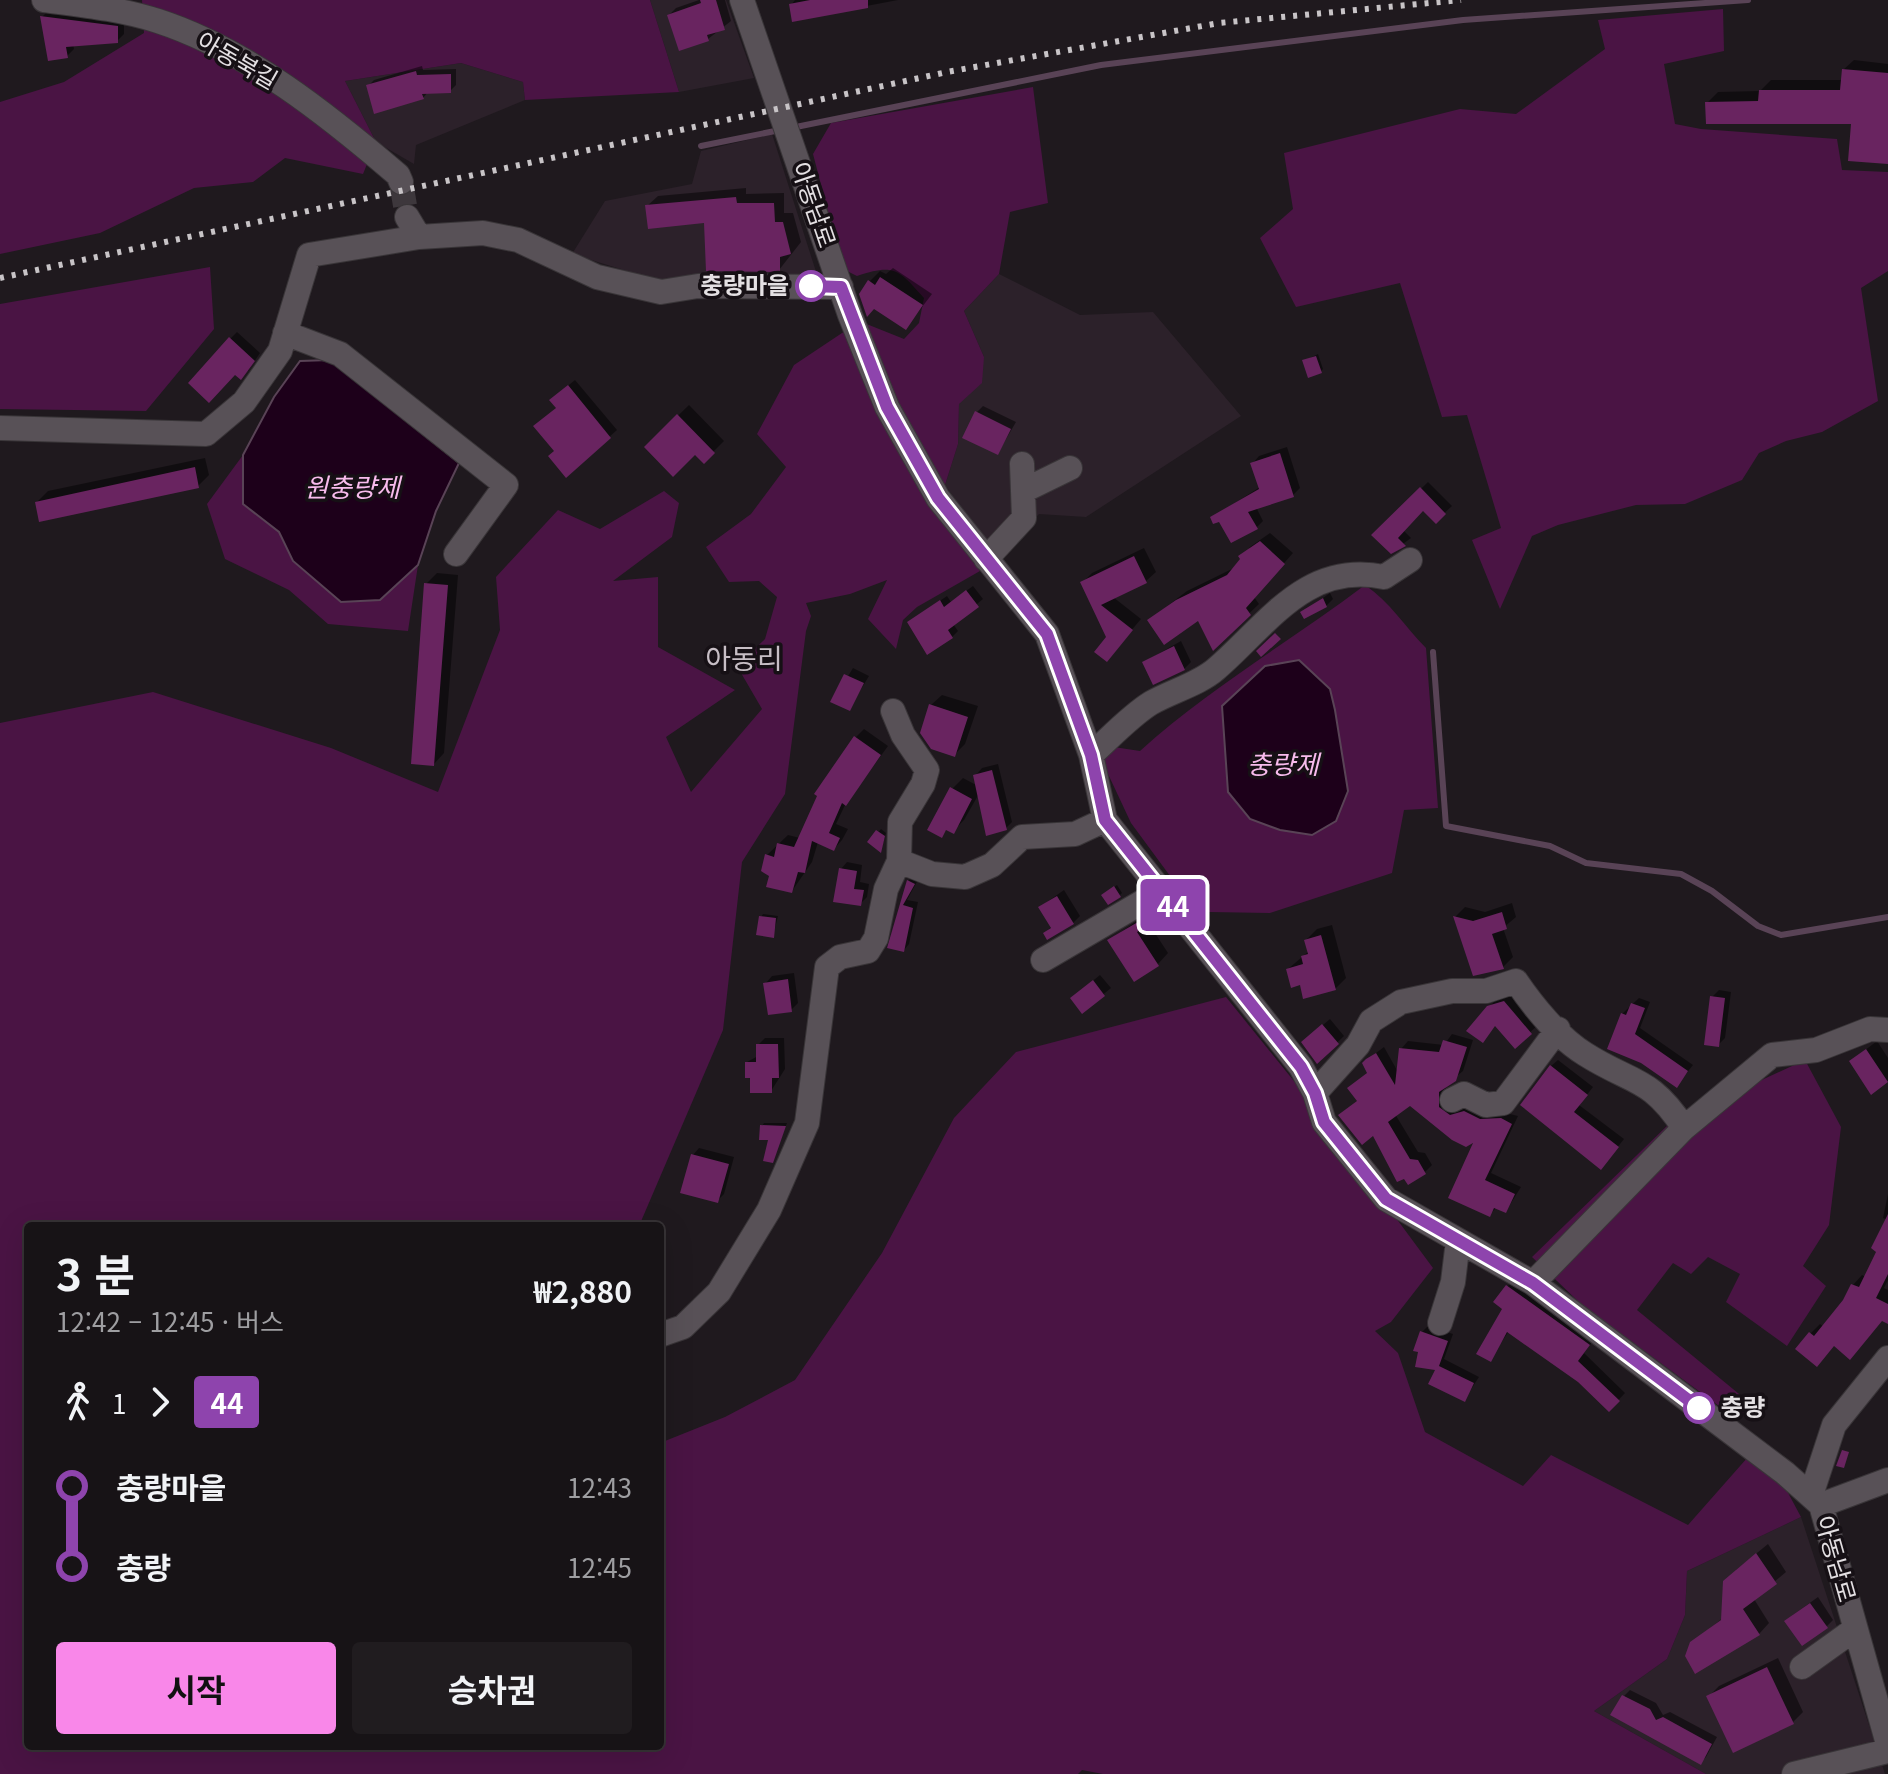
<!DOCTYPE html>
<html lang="ko">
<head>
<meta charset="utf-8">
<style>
	:root { --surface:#171316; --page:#201c1f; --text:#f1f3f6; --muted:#9e9ea1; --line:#363235; --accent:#f987e9 }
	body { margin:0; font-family:Georgia,"Noto Sans KR",serif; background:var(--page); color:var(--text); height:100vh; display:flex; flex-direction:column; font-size:30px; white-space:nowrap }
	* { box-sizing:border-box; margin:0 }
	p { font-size:26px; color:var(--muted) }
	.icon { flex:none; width:44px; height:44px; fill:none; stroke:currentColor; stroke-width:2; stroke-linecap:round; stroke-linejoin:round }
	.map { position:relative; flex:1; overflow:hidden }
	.drawer { position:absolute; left:24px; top:1222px; width:640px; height:528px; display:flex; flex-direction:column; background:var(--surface); border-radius:8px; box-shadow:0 8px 32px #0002,0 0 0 2px var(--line) }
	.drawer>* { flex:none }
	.badge { padding:0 16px; border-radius:6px; font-size:28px; line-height:52px }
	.map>.badge { position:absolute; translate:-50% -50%; box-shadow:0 0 0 4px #fff }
	.legs { display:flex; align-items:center; gap:12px; height:88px; padding:0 32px; font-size:26px }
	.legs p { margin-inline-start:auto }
	.headline { display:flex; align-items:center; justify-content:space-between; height:136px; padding:0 32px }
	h1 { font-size:44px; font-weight:700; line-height:60px }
	.button { display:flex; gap:16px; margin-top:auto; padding:16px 32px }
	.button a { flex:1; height:92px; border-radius:8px; background:var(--accent); color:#111; font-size:32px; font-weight:700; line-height:92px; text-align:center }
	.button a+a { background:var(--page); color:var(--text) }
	ul { padding:0 32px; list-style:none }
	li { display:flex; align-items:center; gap:28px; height:80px; font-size:30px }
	li i { display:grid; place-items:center; width:12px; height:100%; margin:0 10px; background:currentColor }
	li i::after { content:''; width:20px; height:20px; margin:-10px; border:6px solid; border-radius:50%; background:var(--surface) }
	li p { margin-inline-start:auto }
	li:first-child i { background:linear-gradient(#0000 50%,currentColor 0) }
	li:last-child i { background:linear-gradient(currentColor 50%,#0000 0) }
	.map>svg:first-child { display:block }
	.built { fill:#2c212a }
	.green { fill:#4a1444 }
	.water { fill:#1d001a; stroke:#594356; stroke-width:2 }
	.shadow { fill:#0007 }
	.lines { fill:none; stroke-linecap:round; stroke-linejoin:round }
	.stream { stroke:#594356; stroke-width:6 }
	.building { fill:#692460 }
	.minor-tunnel { stroke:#3d373c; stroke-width:24; stroke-dasharray:24 12; stroke-linecap:butt }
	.minor-casing { stroke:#393538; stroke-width:26 }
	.minor { stroke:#585157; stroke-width:24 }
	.rail { stroke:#c8c4c7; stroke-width:6; stroke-dasharray:4 8; stroke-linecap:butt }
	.line-1-casing { stroke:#fff; stroke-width:18 }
	.line-1 { stroke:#8e44ad; stroke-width:12 }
	.stop-1-dot { fill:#fff; stroke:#8e44ad; stroke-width:4 }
	.labels { text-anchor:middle; stroke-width:7; stroke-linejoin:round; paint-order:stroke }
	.street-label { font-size:24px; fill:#e4e0e3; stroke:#161015 }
	.stop-label { font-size:24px; font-weight:bold; fill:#e4e0e3; stroke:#161015; text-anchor:end }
	.water-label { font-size:26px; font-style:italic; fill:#f7bbec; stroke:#161015 }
	.quarter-label { font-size:28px; fill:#c7bec5; stroke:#161015 }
</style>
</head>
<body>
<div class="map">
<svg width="1888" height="1774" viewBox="0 0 1888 1774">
	<rect width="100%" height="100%" fill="#1f191e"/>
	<path class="built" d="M650,0H726L754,78L679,92Z
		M461,63L523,82L525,100L416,145L414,164L376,142L345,81Z
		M772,134L819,281L656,280L572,254L605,201L692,184L701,151Z
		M999,274L1080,315L1153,312L1241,416L1086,517L1039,514L998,558L945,485L958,444L959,404L984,357L964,311Z
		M1801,1517L1885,1774H1706L1594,1711L1667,1659L1685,1615L1687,1571Z"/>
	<path class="green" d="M142,0H650L679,92L525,100L523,82L461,63L345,81L376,142L363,174L285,158L253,182L194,188L100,233L0,254V102L64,82L144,33Z
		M1723,9L1724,51L1664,64L1675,124L1701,129L1837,139L1842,170L1888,172V271L1861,288L1878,401L1822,432L1786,441L1759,453L1742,480L1685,504L1636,505L1558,525L1532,536L1500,609L1472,540L1501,528L1467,415L1442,417L1400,283L1296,307L1260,238L1293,209L1284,153L1460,109L1516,114L1605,49L1598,20Z
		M1033,87L1048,203L1010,212L999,274L964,311L984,357L982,383L959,404L958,444L945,485L925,465L859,321L904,339L919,323L924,298C899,270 895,263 857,276L843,269L813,154L831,123Z
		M210,267L214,329L146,411L0,409V304Z
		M845,331L922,490L980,571L917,607L903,620L896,649L868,619L887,580L850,594L806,603L811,616L806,631L785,794L742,862L723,1030L639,1226H28V1746H660V1443L725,1417L795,1380L882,1253L954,1118L1016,1052L1226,997L1302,1091L1433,1268L1391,1322L1375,1331L1398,1353L1425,1432L1523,1486L1551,1455L1688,1525L1748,1457L1786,1489L1801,1517L1687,1571L1685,1615L1667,1659L1594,1711L1706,1774H1103L1082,1770L1078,1774H0V723L153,692L331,748L438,792L500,630L496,577L558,510L600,529L664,491L679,503L672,537L613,581L658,577V647L735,690L666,737L691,792L762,709L737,666L765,639L777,597L759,581L729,582L706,547L751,514L786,467L757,434L794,365Z
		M243,455V504L280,532L293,561L380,600L418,565L408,631L328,624L289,590L225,559L207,504Z
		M1365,585C1390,602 1405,627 1426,648L1438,808L1404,810L1392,873L1270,913L1209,912L1187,899L1131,823L1094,744L1140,751C1209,688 1291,641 1365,585Z
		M1805,1060L1841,1127L1829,1225L1803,1266L1826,1286L1787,1346L1726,1302L1740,1274L1708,1257L1691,1274L1673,1263L1637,1310L1750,1403L1738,1420L1582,1305L1532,1257L1671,1122Z"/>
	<path class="water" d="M330,360L459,463L436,511L418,565L380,600L341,602L293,561L279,532L243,504V455L274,397L300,361Z
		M1299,660L1330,689L1335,710L1348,791L1336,821L1312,835L1280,830L1250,819L1228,792L1222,706L1265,666Z"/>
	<path class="shadow" d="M699,0H725L731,21L708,39L669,15L676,8Z
		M795,0H898L793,20L791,5Z
		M49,10L124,20V34L117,41L73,44L74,49L67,56L42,17Z
		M1854,60L1888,64V162L1853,122L1707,103L1718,92L1760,91L1771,80H1842L1843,70Z
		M422,66L423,70L456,69V85L450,91L428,92L423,98L368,86L374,80Z
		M746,188V194L784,193V213H793L801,242L779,270L706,221L647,206L658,196Z
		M893,268L932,294L906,328L870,281L880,271L886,274Z
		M237,332L260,353L248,371L230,339Z
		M1318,354L1323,369L1320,372L1304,361Z
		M575,380L617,430L566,475L556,451L559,393Z
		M689,405L724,441L704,461L695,452L646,447Z
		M983,406L1016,422L998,453L977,412Z
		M1287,447L1300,488L1293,495L1256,507L1263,521L1256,528L1213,517L1260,487L1253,463L1259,456Z
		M205,458L209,475L198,486L37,502L48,491Z
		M1428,482L1452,506L1438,519L1423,509L1403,530L1411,538L1392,552L1374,535Z
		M1270,533L1293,553L1254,597L1259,604L1214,647L1198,618L1149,620L1187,591L1236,567L1250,547Z
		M1144,548L1156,572L1146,581L1113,597L1141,619L1107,659L1108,637L1082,583L1092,573Z
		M437,573L458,575L444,753L434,764L426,584Z
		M973,586L983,599L953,624L958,631L952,637L909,622L947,596L951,602Z
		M1330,593L1333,599L1326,606L1303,612Z
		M1181,641L1191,662L1184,669L1144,662Z
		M853,668L869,676L849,709L833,701Z
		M942,695L978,706L965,744L954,755L931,705Z
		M864,729L888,746L845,805L836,824L848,829L842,840L834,849L818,842L812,862L792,891L772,875L767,855L788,835L800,838L856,737Z
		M998,764L1012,822L1006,828L980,792L964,820L953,831L948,828L941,835L952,789L963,778L978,786L976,775L982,768Z
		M881,829L886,833L881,850L870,842Z
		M847,862L862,865L860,882L869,884L867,897L860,904L841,869Z
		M914,876L919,878L907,900L918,902L909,944L904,950L890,947L908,881Z
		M1117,885L1122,893L1120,895L1107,892Z
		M1064,890L1080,916L1073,923L1045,933L1052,926L1040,907Z
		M1512,903L1516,917L1503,928L1513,957L1503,967L1455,917L1465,907L1485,912Z
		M1149,913L1152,917L1147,921L1168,953L1158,964L1109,940Z
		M763,914L778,916L773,936L761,917Z
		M1332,925L1346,978L1335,989L1301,983L1288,969L1309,951L1306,940L1317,929Z
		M794,973L798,1003L791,1010L766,983L772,976Z
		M1100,975L1111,988L1083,1011L1079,992Z
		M1719,990L1731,992L1725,1038L1718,1045L1712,997Z
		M1511,996L1537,1026L1515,1046L1489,1007L1496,1000Z
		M1639,998L1650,1002L1640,1028L1693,1065L1677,1085L1642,1061L1622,1014Z
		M1330,1019L1344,1036L1317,1062L1310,1036Z
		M1452,1034L1473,1040L1463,1071L1446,1085L1445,1098L1518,1116L1491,1173L1521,1187L1506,1211L1497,1207L1489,1215L1478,1138L1410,1104L1395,1114L1418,1152L1425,1153L1432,1165L1425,1172L1374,1133L1359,1100L1372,1056L1384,1047L1398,1072L1401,1049L1408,1041L1444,1045Z
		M765,1038H784L785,1069L771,1091H752L747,1062L758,1056V1045Z
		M1877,1041L1888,1058V1081L1872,1092L1851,1061Z
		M1558,1060L1593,1087L1579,1105L1624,1139L1601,1168L1551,1066Z
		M764,1123H787L772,1161L771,1138L762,1126Z
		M699,1148L734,1157L724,1194L717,1201L693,1155Z
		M1888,1194V1280L1884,1288L1888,1290V1322L1883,1319L1834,1345L1826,1355L1810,1334L1820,1324L1824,1327L1845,1301L1853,1285L1862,1275L1866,1277L1879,1252L1888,1220L1883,1218Z
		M1514,1279L1596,1337L1584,1353L1625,1393L1609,1410L1579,1381L1509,1331L1490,1359L1508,1286Z
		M1428,1326L1453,1334L1444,1359L1479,1377L1464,1400L1438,1369L1422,1332Z
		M1768,1544L1786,1572L1754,1599L1769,1623L1759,1634L1692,1643L1724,1617L1736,1570Z
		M1818,1597L1833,1620L1827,1626L1793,1615Z
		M1778,1658L1803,1712L1793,1722L1709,1696L1719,1686Z
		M1630,1690L1656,1703L1663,1715L1670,1712L1717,1737L1706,1757L1700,1763L1624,1696Z"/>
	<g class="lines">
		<path class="stream" d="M791,128L1101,65L1463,20L1748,0
			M701,146L780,130
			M1433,652L1446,826L1550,846L1586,863L1681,874L1712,891L1758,926L1781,935L1888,917"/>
	</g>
	<path class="building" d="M700,0H716L725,30L707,35L709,41L679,51L667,15L701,3Z
		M810,0H868V8L792,22L789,4Z
		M40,16L118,26V43L66,47L68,58L48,61Z
		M1842,69L1888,73V164L1848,161L1851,124H1706L1705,102L1758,101L1759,90H1840Z
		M416,71L417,75L451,74V93L422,94L424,99L374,114L366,85Z
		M736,197L737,203H774L775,222H783L791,254L780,257V272L706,271L704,223L648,229L645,205Z
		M880,277L923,305L906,330L874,309L867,317L859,294L868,280L875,285Z
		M229,337L255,361L241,380L235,375L209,403L188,383Z
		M1316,356L1322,373L1308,378L1302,360Z
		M568,385L611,438L566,478L548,456L554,451L533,426L556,408L549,400Z
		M975,411L1011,429L998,455L962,438Z
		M677,414L715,453L704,464L695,455L673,477L644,447Z
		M1280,453L1294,497L1248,512L1258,529L1231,543L1219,522L1213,524L1210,517L1259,489L1250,463Z
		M195,467L199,488L39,522L35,502Z
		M1420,487L1446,514L1436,524L1423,511L1398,538L1406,546L1391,554L1371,535Z
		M1260,541L1285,564L1246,608L1251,615L1213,651L1198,621L1164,645L1147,620L1176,600L1227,575L1240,559L1238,556Z
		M1134,556L1147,583L1101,605L1133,630L1107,662L1094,652L1106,637L1080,582Z
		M424,583L448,585L434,766L411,764Z
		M966,590L979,607L948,630L953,638L927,655L907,622L940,600L944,607Z
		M1323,598L1327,607L1304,619L1300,612Z
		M1275,633L1281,639L1261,657L1256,651Z
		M1174,646L1185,670L1153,685L1142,662Z
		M844,674L864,683L850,711L830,702Z
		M929,704L968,717L955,757L931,749L920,733Z
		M854,736L881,755L846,806L842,803L829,833L840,838L834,851L812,841L805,873L798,872L792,893L766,887L769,876L761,871L765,854L774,857L777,843L794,847L817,796L814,794Z
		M992,770L1007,830L986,836L973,775Z
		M950,787L972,799L954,834L946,830L942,838L927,830Z
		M876,830L885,836L881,853L867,842Z
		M839,868L857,871L854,889L864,890L861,906L833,902Z
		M907,880L915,884L903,905L913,908L904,952L887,948Z
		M1114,886L1121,897L1108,905L1101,895Z
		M1057,896L1074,924L1047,940L1043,933L1051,928L1038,907Z
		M1502,912L1507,929L1492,934L1504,969L1473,976L1453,916L1473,921Z
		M759,916L776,918L774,938L756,935Z
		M1138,922L1142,929L1137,932L1159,966L1134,982L1107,940Z
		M1321,935L1336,990L1303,999L1300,985L1291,988L1286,969L1303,964L1301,956L1308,954L1304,940Z
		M788,979L792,1012L768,1015L763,983Z
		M1093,980L1105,996L1082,1014L1070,998Z
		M1710,996L1725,998L1719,1047L1704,1045Z
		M1504,1001L1532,1034L1515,1049L1495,1026L1483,1043L1466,1031L1487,1006Z
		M1631,1003L1645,1008L1635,1034L1688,1071L1677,1088L1641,1063L1607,1049L1621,1013L1626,1015Z
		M1322,1024L1339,1044L1317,1064L1301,1042Z
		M1443,1040L1467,1047L1456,1081L1439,1092V1107L1450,1115L1464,1111L1480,1119L1501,1118L1512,1124L1485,1180L1515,1194L1506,1213L1494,1208L1490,1217L1448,1198L1473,1143L1466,1147L1452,1140L1410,1106L1388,1122L1410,1159L1418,1160L1426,1174L1408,1185L1404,1179L1397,1182L1373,1136L1362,1145L1338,1115L1357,1101L1347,1088L1367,1073L1362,1063L1366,1059L1376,1053L1395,1085L1399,1048L1439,1052Z
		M756,1044H778L779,1078H772V1093H750V1078H745V1062H756Z
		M1866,1049L1888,1082L1871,1095L1849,1061Z
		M1550,1065L1588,1095L1574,1112L1619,1147L1601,1170L1520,1105Z
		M760,1125L786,1126L773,1163L763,1161L768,1140H759Z
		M691,1154L729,1164L718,1203L680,1193Z
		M1888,1214V1274L1876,1298L1888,1304V1324L1882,1321L1850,1360L1834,1346L1817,1367L1795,1349L1809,1332L1814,1336L1843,1300L1851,1284L1859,1287L1876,1252L1871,1248Z
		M1506,1285L1590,1345L1578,1361L1620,1401L1609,1412L1578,1382L1507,1332L1491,1362L1476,1354L1502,1309L1493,1302Z
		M1420,1331L1448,1341L1439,1366L1474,1383L1465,1402L1428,1384L1435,1370L1415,1367L1418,1352L1413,1351Z
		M1842,1450L1849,1452L1844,1468L1836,1466Z
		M1756,1553L1777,1584L1743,1609L1760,1635L1695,1674L1685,1656L1690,1642L1721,1620L1723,1581Z
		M1810,1603L1828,1628L1802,1646L1784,1621Z
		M1767,1667L1794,1724L1733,1753L1706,1696Z
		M1622,1695L1650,1709L1656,1720L1663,1717L1712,1744L1701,1765L1610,1715Z"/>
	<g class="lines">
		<path class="minor-tunnel" d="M401,182L407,217"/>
		<defs>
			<path id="minor" d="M44,0C82,5 121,9 158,21C247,50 328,115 398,175L401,182
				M742,0L850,315L887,407L938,498L1047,634L1091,755L1105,820L1301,1067L1315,1093L1324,1122L1386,1199L1533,1283L1785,1473L1821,1505L1888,1744
				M407,217L419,237L483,233L518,240L597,277L661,292L698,286L841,287
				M285,333L340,354L506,485L456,554
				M0,428L206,434L244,402L280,351L309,255L419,237
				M1023,491L1070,468
				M986,559L1024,518L1022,464
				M893,711L903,735L927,770L923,784L900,822L899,861L932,874L965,877L992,865L1022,837L1075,834L1105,820
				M1091,755C1110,738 1130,716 1151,703C1172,691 1199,684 1216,669C1268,624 1306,561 1384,577L1410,560
				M1043,960L1161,891
				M1315,1093L1358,1045L1371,1021L1401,1002L1452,991H1486L1516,981C1533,1006 1559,1038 1585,1054C1632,1084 1650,1076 1684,1128
				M1452,1100L1464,1094L1486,1105L1503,1103L1558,1029
				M1533,1283L1684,1128L1772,1055L1816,1050L1870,1029L1888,1030
				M1440,1323L1453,1282L1458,1241
				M660,1335L683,1327L719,1292L769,1210L807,1123L827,967L840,957L868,951L876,938L886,889L899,861
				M1811,1495L1834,1425L1888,1358
				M1821,1505L1888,1480
				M1802,1667L1855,1629
				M1794,1774L1888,1751"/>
		</defs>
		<use href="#minor" class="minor-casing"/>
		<use href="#minor" class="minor"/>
		<path class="rail" d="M0,278L947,72L1219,23L1461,0"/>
	</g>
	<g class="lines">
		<defs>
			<path id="line-1" d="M811,286L841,287L887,407L938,498L1047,634L1091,755L1105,820L1301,1067L1315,1093L1324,1122L1386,1199L1533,1283L1699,1408"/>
		</defs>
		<use href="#line-1" class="line-1-casing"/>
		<use href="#line-1" class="line-1"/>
	</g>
	<g class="stop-1-dot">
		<circle cx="811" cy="286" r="14"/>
		<circle cx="1699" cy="1408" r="14"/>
	</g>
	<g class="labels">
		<g class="street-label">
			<text transform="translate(237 61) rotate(30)" y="8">아동북길</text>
			<text transform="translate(813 205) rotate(71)" y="8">아동남로</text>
			<text transform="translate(1835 1559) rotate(74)" y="8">아동남로</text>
		</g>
		<g class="stop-label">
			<text x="789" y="294">충량마을</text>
			<text x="1721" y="1416" text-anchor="start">충량</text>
		</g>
		<g class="water-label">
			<text x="352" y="497">원충량제</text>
			<text x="1283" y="774">충량제</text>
		</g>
		<g class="quarter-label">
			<text x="744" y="669">아동리</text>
		</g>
	</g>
</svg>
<b class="badge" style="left:1173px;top:905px;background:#8e44ad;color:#fff">44</b>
<section class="drawer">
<div class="headline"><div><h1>3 분</h1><p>12:42 – 12:45 · 버스</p></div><b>₩2,880</b></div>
<div class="legs"><svg class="icon" aria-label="walk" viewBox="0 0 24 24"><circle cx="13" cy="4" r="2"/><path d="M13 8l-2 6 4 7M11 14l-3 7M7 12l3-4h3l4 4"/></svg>1<svg class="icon" aria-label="forward" viewBox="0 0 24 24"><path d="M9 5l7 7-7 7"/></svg><b class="badge" style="background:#8e44ad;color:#fff">44</b></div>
<ul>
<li><i style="color:#8e44ad"></i><b>충량마을</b><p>12:43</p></li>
<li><i style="color:#8e44ad"></i><b>충량</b><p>12:45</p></li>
</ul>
<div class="button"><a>시작</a><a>승차권</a></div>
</section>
</div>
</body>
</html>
